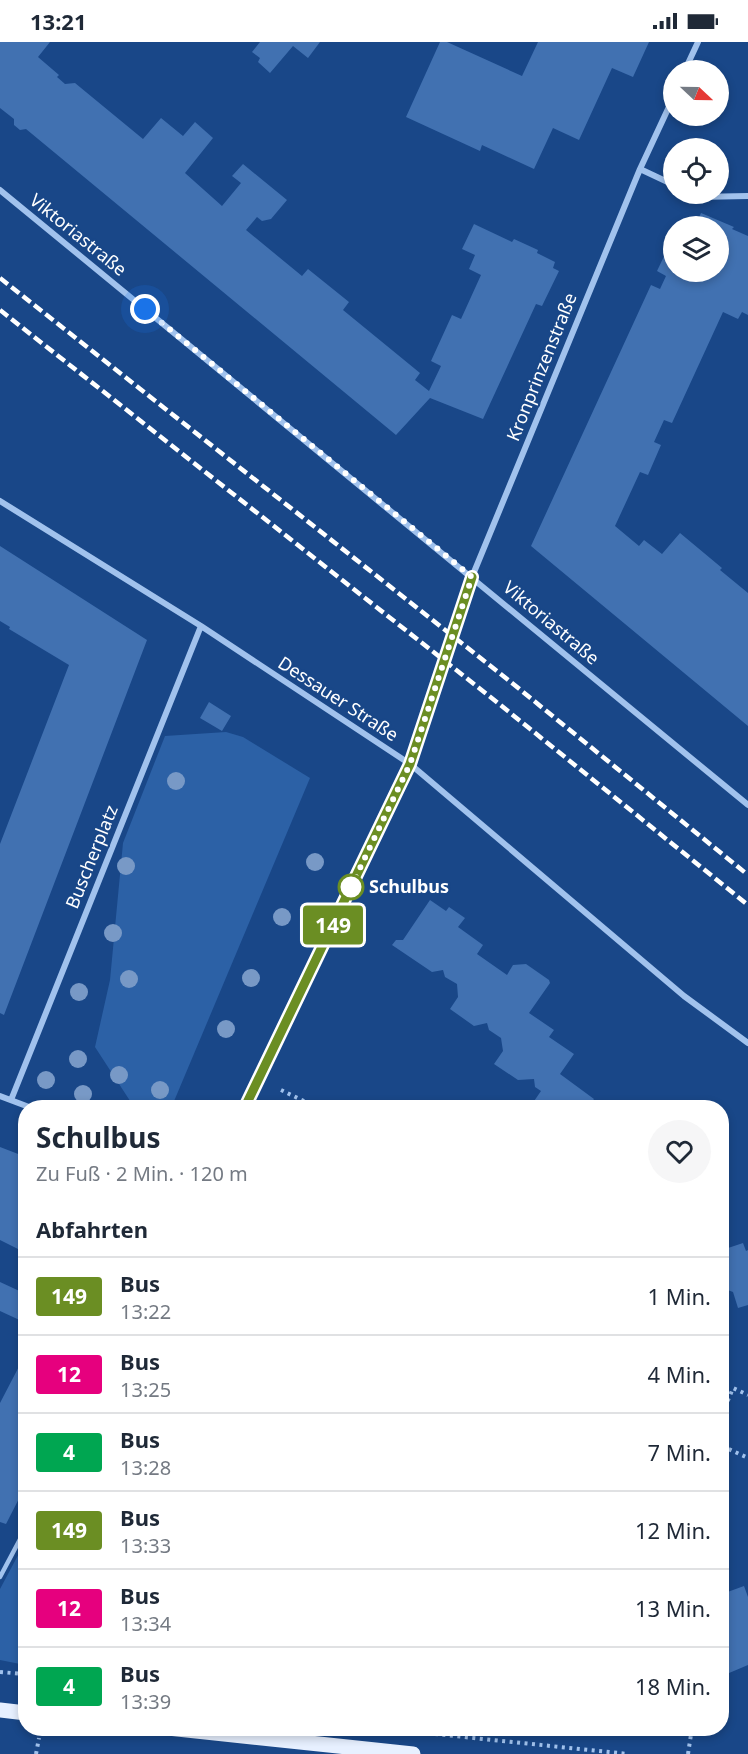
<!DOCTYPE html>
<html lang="de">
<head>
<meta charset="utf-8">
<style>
	:root { --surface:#fff; --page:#f6f6f7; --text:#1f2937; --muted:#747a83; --line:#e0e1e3 }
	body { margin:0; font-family:"Noto Sans",sans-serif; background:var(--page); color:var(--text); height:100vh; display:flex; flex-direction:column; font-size:22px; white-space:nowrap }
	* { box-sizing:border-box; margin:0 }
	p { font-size:20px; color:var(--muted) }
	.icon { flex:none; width:33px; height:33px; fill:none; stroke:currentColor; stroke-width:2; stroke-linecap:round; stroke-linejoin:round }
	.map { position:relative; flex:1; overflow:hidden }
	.details { position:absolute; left:18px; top:1058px; width:711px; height:636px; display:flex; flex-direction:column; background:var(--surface); border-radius:24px; box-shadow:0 3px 9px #0003 }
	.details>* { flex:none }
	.badge { padding:0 12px; border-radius:4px; font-size:21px; line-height:39px }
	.needle { width:39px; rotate:112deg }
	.controls { position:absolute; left:663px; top:18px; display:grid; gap:12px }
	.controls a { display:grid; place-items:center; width:66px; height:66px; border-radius:50%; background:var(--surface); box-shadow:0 3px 9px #0003; font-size:30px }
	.you { position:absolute; width:30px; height:30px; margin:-15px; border:4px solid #fff; border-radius:50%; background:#1a73e8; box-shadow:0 0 0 9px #1a73e833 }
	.map>.badge { position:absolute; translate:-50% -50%; box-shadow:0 0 0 3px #fff }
	h2 { padding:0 18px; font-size:22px; line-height:54px }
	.round { display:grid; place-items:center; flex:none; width:63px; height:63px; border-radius:32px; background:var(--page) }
	.overview { display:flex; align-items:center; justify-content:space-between; height:102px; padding:0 18px }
	h1 { font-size:28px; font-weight:700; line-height:45px }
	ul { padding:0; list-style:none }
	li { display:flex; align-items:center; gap:18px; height:78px; padding:0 18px; border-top:2px solid var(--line) }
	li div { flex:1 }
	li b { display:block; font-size:22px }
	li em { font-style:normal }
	li .badge { min-width:66px; font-weight:700; text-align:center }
	.status { display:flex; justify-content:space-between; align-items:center; height:42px; padding:0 30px; background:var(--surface); direction:ltr }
	.status svg { height:16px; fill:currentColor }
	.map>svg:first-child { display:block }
	.green { fill:#2c61a6 }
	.building { fill:#4171b1 }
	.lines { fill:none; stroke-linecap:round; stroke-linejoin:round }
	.path { stroke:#a1c2ed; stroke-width:4; stroke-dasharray:3 4.5; stroke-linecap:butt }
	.lane { stroke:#a1c2ed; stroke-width:4.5 }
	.street { stroke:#a1c2ed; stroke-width:6 }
	.primary { stroke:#e7f0ff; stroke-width:15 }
	.rail { stroke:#fff; stroke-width:4.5; stroke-dasharray:10 4.5; stroke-linecap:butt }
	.tree { fill:#7899c6 }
	.line-casing { stroke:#fff; stroke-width:14 }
	.line { stroke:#6b8e23; stroke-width:9 }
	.walk { stroke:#fff; stroke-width:6; stroke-dasharray:0 10.8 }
	.stop-dot { fill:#fff; stroke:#6b8e23; stroke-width:3 }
	.labels { text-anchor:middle; stroke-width:4.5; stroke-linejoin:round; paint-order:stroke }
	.street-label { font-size:18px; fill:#fff; stroke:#194788 }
	.stop-label { font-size:18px; font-weight:bold; fill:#fff; stroke:#194788; text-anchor:start }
</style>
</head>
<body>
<div class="status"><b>13:21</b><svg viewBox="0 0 49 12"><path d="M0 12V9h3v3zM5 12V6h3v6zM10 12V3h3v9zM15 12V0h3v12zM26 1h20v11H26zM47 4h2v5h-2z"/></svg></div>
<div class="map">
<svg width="748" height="1712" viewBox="0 0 748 1712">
	<rect width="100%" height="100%" fill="#194788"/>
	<path class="green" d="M226,690L243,695L310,736L172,1064L134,1065L95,1005L110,938L123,801L165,694Z
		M24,1502H26L25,1623L0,1618V1547Z"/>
	<path class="building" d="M0,0H50L38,15L59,33L57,35L65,42L75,41L143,97L161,76L183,94L195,80L213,96L185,131L222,164L241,141L232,134L243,122L287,158L271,177L262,179L257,175L246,188L302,234L308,227L349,260L343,268L420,331L415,338L429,349L441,324L431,319L452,273L461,277L481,233L469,227L475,213L462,207L474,182L512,200L514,197L538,208L537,211L555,220L553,226L559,229L542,264L536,262L483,377L430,356L396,393L26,87L20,88L14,83V77L0,66Z
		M260,0H320L308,16L293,4L270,31L258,20L260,16L252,10Z
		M440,0H447L522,34L538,0H649L633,35L612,26L579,98L553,86L534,127L482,103L480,109L406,75Z
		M701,171L734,185L732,187L748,194V273L742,270L738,277L723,270L672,381L664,378L654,400L661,403L648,433L640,430L615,484L639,504L644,498L662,512L680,491L722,526L720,528L748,551V684L531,504L651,243L660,247L666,234L657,229L667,208L674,211V230H718V184H695Z
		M0,504L147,598L4,973L0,971V802L69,623L9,587L10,585L0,579Z
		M209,660L231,674L222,689L200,676Z
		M430,858L446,869L449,865L465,876L458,885L483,903L477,912L507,933L513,923L526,922L549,938L550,941L529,971L554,988L549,995L574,1012L560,1032L594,1057L588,1065H530L541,1049L535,1045L534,1037L518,1038L494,1022L503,1009L501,996L489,988L487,981L474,984L450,967L458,955L457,942L445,935L443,928L432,930L392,903L396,898H403Z
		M0,1105L26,1115V1211L0,1198Z
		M743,1201L746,1209L748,1208V1263L738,1266L733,1250L722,1246V1208Z
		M0,1240L26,1252V1281L0,1269Z
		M26,1311V1443L6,1482L0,1480V1361Z
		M744,1544L748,1555V1623L722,1634V1552Z"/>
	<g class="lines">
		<path class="path" d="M281,1048L316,1065
			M722,1373L733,1346L748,1353
			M722,1404L748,1416
			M0,1630L24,1632L26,1624
			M435,1692L628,1712
			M36,1712L39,1696
			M688,1712L692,1686"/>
		<path class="lane" d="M0,1535L26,1486"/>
		<path class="street" d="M685,28L698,0
			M640,127L674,143
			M0,148L748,763
			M690,152L697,155L748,154
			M0,459L201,584L410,722L684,954L748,1001
			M0,1054L29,1065
			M11,1058L201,584
			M245,1065L410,722L472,535L640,127L674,54
			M272,1686L286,1694"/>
		<path class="primary" d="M0,1668L26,1671
			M168,1686L413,1712"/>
		<path class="rail" d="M0,236L512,641L748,833
			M0,268L498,661L748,863"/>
	</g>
	<g class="tree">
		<circle cx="176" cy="739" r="9"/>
		<circle cx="315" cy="820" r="9"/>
		<circle cx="126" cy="824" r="9"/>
		<circle cx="282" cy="875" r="9"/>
		<circle cx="113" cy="891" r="9"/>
		<circle cx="251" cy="936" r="9"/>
		<circle cx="129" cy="937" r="9"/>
		<circle cx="79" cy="950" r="9"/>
		<circle cx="226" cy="987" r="9"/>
		<circle cx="78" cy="1017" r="9"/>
		<circle cx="119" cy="1033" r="9"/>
		<circle cx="46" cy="1038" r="9"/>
		<circle cx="160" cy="1048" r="9"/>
		<circle cx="83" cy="1052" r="9"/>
	</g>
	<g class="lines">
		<defs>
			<path id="line" d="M245,1065L410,722L472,535"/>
		</defs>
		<use href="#line" class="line-casing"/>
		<use href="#line" class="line"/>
		<path class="walk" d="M145,267L472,535L410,722L349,849L351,845"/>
	</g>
	<circle class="stop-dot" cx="351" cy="845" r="12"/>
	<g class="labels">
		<g class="street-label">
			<text transform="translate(78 193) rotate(39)" y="6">Viktoriastraße</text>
			<text transform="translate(542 325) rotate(-68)" y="6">Kronprinzenstraße</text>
			<text transform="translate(551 581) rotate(40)" y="6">Viktoriastraße</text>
			<text transform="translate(338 657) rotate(33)" y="6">Dessauer Straße</text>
			<text transform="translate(92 815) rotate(-68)" y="6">Buscherplatz</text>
		</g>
		<g class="stop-label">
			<text x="369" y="851">Schulbus</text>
		</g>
	</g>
</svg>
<div class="controls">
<a><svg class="needle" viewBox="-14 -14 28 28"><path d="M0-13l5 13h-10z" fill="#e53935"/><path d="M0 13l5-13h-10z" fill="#747a83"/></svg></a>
<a><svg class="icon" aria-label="locate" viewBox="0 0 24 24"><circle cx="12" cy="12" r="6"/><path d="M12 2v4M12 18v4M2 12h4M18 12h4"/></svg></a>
<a><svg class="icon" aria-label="layers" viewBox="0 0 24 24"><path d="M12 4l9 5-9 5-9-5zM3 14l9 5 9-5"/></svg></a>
</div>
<div class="you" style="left:145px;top:267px"></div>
<b class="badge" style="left:333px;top:883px;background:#6b8e23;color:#fff">149</b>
<section class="details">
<div class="overview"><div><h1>Schulbus</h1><p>Zu Fuß · 2 Min. · 120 m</p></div><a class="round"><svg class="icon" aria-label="heart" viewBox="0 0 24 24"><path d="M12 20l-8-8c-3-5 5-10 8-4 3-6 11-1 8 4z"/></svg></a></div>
<h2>Abfahrten</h2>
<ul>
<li><span class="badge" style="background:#6b8e23;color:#fff">149</span><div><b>Bus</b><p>13:22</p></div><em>1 Min.</em></li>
<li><span class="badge" style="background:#e6007e;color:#fff">12</span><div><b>Bus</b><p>13:25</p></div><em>4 Min.</em></li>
<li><span class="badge" style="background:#00a651;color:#fff">4</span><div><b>Bus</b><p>13:28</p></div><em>7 Min.</em></li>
<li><span class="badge" style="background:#6b8e23;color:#fff">149</span><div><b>Bus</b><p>13:33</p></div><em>12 Min.</em></li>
<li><span class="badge" style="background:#e6007e;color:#fff">12</span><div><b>Bus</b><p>13:34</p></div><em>13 Min.</em></li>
<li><span class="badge" style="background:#00a651;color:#fff">4</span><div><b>Bus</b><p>13:39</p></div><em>18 Min.</em></li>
</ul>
</section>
</div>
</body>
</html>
